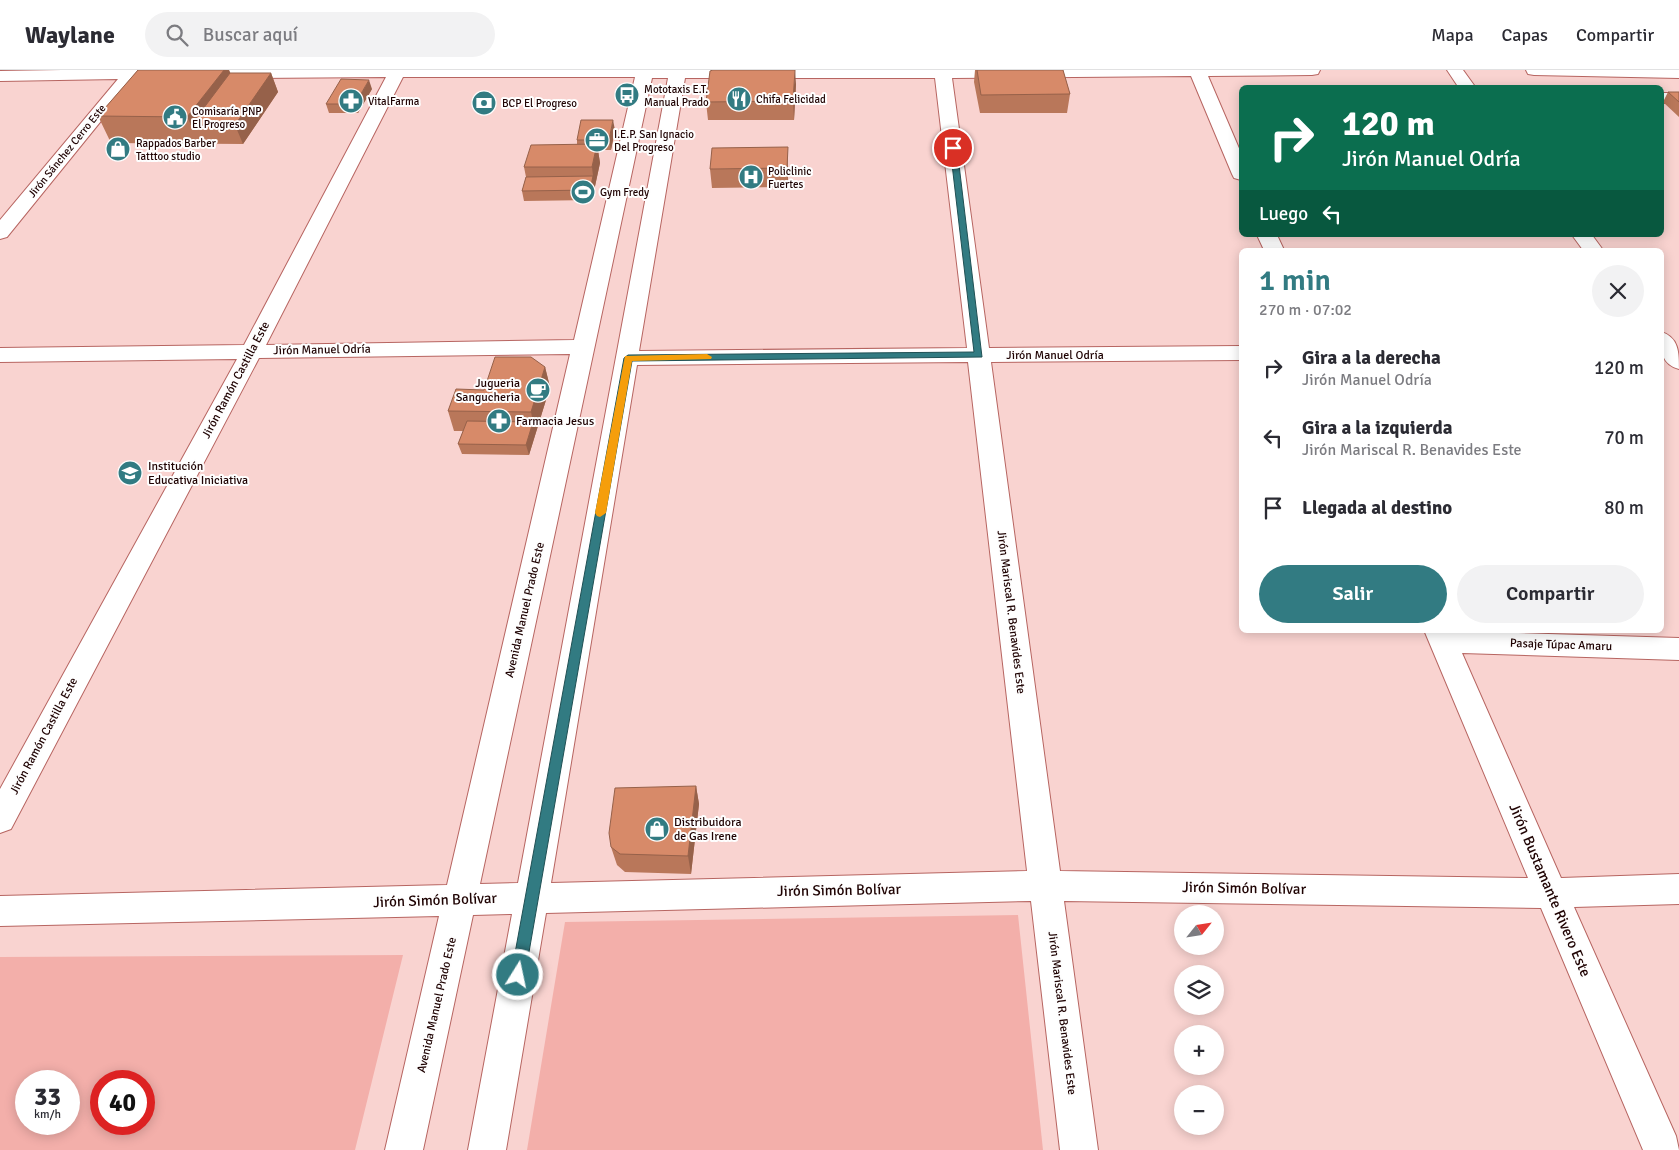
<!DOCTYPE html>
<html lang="es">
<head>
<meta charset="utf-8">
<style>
	body { margin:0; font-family:Signika,sans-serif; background:#f2f2f3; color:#2b2b33; height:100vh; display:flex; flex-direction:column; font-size:19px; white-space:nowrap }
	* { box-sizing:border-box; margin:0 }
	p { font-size:16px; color:#7c7c81 }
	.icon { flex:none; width:28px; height:28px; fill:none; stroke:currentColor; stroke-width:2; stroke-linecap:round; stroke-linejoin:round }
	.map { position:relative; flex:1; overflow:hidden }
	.drawer { position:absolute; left:1239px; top:178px; width:425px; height:385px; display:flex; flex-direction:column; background:#fff; border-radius:8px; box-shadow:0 2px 12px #0003 }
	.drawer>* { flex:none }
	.hud { position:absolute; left:1239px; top:15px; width:425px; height:152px; border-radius:8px; box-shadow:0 2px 12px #0003; background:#0b6e4f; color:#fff; overflow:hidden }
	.needle { width:32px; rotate:60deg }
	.tools { position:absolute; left:1174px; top:835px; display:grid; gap:10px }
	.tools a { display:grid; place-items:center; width:50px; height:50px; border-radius:50%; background:#fff; box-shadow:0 2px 12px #0003; font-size:25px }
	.speed { position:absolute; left:15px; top:1000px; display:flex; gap:10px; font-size:25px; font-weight:700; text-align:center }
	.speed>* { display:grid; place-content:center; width:65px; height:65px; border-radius:50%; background:#fff; box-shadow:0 2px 12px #0003; line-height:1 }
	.speed small { font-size:12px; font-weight:400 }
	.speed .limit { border:8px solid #d22; background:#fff; color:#111 }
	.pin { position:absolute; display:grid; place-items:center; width:42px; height:42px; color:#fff; margin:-21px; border:2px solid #fff; border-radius:50%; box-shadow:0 1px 5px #0007 }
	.me { position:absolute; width:55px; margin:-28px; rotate:10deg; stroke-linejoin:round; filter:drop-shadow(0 0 4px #0008) }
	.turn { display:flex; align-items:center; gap:18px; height:105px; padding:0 20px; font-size:22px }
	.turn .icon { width:65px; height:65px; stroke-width:2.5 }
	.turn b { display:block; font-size:35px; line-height:42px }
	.then { display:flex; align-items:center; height:48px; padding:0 20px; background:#0003; gap:10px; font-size:19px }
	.round { display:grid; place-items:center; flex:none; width:52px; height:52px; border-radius:26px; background:#f2f2f3 }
	.overview { display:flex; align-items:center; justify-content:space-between; height:85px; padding:0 20px }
	h1 { font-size:30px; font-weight:600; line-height:38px; color:#327b82 }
	.action { display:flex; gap:10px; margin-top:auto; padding:10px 20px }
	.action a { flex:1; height:58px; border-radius:30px; background:#327b82; color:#fff; font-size:20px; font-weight:600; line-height:58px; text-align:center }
	.action a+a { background:#f2f2f3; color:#2b2b33 }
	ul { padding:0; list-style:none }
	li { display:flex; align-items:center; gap:15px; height:70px; padding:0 20px }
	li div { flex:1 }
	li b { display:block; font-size:19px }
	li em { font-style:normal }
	header { display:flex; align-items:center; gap:30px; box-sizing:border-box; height:70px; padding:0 25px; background:#fff; border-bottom:1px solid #e1e1e2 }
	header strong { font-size:24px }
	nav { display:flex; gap:28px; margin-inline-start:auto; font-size:18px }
	.search { width:350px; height:45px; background:#f2f2f3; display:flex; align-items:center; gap:12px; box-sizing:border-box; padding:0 18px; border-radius:28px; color:#7c7c81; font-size:19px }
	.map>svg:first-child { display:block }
	.green { fill:#f3afaa; fill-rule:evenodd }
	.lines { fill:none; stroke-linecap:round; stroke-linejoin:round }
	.minor-casing { stroke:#b76561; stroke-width:2 }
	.minor { fill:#fff; fill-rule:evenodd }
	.wall { fill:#b9775a }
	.shaded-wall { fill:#96614a }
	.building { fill:#d78a69; stroke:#96614a }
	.route { fill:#327b82; stroke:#205054 }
	.slow { fill:#f59e0b }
	.labels { text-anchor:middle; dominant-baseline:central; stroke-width:4; stroke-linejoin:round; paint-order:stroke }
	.far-poi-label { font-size:11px; fill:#1f0303; stroke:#fefefe; text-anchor:start }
	.far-street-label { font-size:11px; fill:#1f0303; stroke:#fefefe }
	.street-label { font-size:12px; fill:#1f0303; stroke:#fefefe }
	.poi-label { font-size:12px; fill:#1f0303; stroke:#fefefe; text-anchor:start }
	.near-street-label { font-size:15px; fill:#1f0303; stroke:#fefefe }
</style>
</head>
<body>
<header>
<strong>Waylane</strong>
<div class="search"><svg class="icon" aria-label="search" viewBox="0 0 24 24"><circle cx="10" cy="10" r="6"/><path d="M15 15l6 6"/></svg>Buscar aquí</div>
<nav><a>Mapa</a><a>Capas</a><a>Compartir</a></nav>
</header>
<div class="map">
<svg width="1679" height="1080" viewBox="0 0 1679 1080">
	<rect width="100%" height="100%" fill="#f9d3d0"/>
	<!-- green -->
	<path class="green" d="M 1018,845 L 1043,1080 L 527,1080 L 565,852 Z
		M 403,885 L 355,1080 L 0,1080 L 0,887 ZM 26,1011 L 69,1011 L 69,1054 L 26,1054 ZM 101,1011 L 144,1011 L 144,1054 L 101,1054 Z"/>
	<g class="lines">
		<defs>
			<path id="minor" d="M 62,0 L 1320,0 L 1318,4 L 1312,5 L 1208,6 L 1241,83 L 1241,110 L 1234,108 L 1232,104 L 1191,6 L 952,8 L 989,278 L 1241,276 L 1241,290 L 991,292 L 1060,801 L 1528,808 L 1424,560 L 1679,568 L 1679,590 L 1462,583 L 1561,808 L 1679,804 L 1679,834 L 1574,837 L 1676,1066 L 1679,1080 L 1643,1080 L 1541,838 L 1064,831 L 1098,1080 L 1060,1080 L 1031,831 L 546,843 L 506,1080 L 468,1080 L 512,844 L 473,845 L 423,1080 L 385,1080 L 439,846 L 0,856 L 0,826 L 447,815 L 570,284 L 259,288 L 11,759 L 0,763 L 0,719 L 237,289 L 0,292 L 0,278 L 244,275 L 386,7 L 135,9 L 7,167 L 0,169 L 0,150 L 118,9 L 0,11 L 0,1 ZM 403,7 L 635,7 L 574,270 L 266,275 ZM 652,8 L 668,8 L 518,813 L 480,814 ZM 685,8 L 935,8 L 967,278 L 639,281 ZM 968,292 L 1027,801 L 551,813 L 637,295 Z
				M 1447,0 L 1463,0 L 1476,18 L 1459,18 Z
				M 1526,0 L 1679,0 L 1679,8 L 1534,5 L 1528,4 Z
				M 1661,23 L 1679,23 L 1679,33 L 1661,33 Z
				M 1257,165 L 1277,165 L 1284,180 L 1264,180 Z
				M 1572,165 L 1592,165 L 1603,180 L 1583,180 Z
				M 1661,262 C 1679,267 1679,283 1679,299 C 1660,294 1661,279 1661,262 Z"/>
		</defs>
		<!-- minor casing -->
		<use href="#minor" class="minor-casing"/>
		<!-- minor -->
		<use href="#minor" class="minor"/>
	</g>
	<!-- wall -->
	<path class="wall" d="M 138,0 L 229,0 L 230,3 L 271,3 L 278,22 L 243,74 L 111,73 L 98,46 Z
		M 975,0 L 1063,0 L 1070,24 L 1067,43 L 980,43 L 974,12 Z
		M 796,14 L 794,50 L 708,50 L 706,32 Z
		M 372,19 L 358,43 L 329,43 L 326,34 Z
		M 1668,22 L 1679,22 L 1679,47 L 1663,32 Z
		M 615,60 L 611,80 L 598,80 L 600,93 L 592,130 L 524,131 L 522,121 L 526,107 L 524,97 L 577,74 L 577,70 Z
		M 788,96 L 788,117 L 712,118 L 710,99 Z
		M 545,297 L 550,317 L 529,385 L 462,384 L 458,374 L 463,361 L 454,361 L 448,341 L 484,320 Z
		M 696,716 L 699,734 L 691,804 L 625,802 L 617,795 L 611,777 Z"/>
	<!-- shaded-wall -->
	<path class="shaded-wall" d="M 224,0 L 229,0 L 238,21 L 191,55 L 187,47 Z
		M 795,0 L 796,14 L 794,50 L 793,31 Z
		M 271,3 L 278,22 L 243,74 L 235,55 Z
		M 369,10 L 372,19 L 358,43 L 355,34 Z
		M 613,50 L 615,60 L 611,80 L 609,70 Z
		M 597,74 L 600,93 L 592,130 L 590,120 L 593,106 L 592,97 Z
		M 788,77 L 788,117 L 787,98 Z
		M 545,297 L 550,317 L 529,385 L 526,375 L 533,352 L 531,342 Z
		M 696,716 L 699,734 L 691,804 L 688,786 Z"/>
	<!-- building -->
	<path class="building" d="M 138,0 L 224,0 L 187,47 L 98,46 Z
		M 713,0 L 795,0 L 793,31 L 706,32 L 710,1 Z
		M 977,0 L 1063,0 L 1070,24 L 981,25 Z
		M 230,3 L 271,3 L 235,55 L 191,55 Z
		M 341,9 L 369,10 L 355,34 L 326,34 Z
		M 1668,22 L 1679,22 L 1679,32 Z
		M 581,50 L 613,50 L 609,70 L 577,70 Z
		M 597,74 L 592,97 L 524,97 L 531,75 Z
		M 788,77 L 787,98 L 710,99 L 712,78 Z
		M 593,106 L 590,120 L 522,121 L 526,107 Z
		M 495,287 L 531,287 L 545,297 L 531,342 L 448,341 L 456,319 L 484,320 Z
		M 467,351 L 533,352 L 526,375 L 458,374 Z
		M 696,716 L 688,786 L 620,784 L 611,777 L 609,763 L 615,718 Z"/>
	<!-- route -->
	<path class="route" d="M 950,77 L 957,78 L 982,287 L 632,291 L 525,905 L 523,910 L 518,912 L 513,910 L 511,905 L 624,288 L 628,285 L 974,282 Z"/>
	<!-- slow -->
	<path class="slow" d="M 707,284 L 712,287 L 711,289 L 632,291 L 606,443 L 600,447 L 597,446 L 595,443 L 625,286 Z"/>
	<!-- icons -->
	<defs>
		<symbol id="bus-disc" viewBox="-11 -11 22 22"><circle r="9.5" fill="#327b82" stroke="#fefefe"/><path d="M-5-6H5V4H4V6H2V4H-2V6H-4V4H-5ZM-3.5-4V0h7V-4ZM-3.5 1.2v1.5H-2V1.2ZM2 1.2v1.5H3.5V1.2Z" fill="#fff"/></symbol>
		<symbol id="restaurant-disc" viewBox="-11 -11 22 22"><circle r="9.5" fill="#327b82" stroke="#fefefe"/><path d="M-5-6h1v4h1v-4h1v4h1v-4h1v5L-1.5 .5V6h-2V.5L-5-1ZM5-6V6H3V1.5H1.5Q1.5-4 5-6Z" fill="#fff"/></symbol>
		<symbol id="pharmacy-disc" viewBox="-11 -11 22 22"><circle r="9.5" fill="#327b82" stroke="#fefefe"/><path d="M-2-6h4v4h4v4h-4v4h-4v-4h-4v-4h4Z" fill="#fff"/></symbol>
		<symbol id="bank-disc" viewBox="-11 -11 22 22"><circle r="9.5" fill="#327b82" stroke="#fefefe"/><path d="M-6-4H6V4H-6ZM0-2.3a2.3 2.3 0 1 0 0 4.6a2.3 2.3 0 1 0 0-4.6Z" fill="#fff"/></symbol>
		<symbol id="civic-disc" viewBox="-11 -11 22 22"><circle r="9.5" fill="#327b82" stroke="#fefefe"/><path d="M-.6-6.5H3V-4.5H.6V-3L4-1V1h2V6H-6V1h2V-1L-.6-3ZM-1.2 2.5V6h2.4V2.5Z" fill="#fff"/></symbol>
		<symbol id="office-disc" viewBox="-11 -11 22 22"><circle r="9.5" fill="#327b82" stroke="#fefefe"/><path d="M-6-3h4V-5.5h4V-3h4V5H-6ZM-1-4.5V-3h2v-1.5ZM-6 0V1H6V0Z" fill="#fff"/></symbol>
		<symbol id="shop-disc" viewBox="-11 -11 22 22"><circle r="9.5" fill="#327b82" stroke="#fefefe"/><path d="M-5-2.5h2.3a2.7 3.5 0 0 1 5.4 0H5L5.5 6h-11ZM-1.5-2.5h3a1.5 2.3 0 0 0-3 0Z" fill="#fff"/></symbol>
		<symbol id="hospital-disc" viewBox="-11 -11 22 22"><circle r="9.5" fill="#327b82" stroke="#fefefe"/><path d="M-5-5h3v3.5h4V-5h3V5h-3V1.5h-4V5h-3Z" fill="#fff"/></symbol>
		<symbol id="stadium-disc" viewBox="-11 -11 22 22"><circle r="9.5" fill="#327b82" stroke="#fefefe"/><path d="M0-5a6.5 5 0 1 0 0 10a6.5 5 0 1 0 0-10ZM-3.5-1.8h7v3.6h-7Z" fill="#fff"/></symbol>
		<symbol id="cafe-disc" viewBox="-11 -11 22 22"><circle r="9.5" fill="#327b82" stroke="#fefefe"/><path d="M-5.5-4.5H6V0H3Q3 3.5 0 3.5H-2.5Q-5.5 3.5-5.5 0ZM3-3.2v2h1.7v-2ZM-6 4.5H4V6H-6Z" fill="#fff"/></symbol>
		<symbol id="school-disc" viewBox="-11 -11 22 22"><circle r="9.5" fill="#327b82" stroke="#fefefe"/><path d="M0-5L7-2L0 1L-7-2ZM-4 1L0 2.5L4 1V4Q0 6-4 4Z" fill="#fff"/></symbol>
	</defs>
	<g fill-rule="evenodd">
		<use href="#bus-disc" x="613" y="11" width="28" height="28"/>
		<use href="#restaurant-disc" x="725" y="15" width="28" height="28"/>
		<use href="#pharmacy-disc" x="337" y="17" width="28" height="28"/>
		<use href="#bank-disc" x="470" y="19" width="28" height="28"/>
		<use href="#civic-disc" x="161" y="33" width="28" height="28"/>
		<use href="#office-disc" x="583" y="56" width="28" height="28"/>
		<use href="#shop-disc" x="104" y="65" width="28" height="28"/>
		<use href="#hospital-disc" x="737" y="93" width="28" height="28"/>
		<use href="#stadium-disc" x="569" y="108" width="28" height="28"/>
		<use href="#cafe-disc" x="524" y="306" width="28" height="28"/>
		<use href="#pharmacy-disc" x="485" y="337" width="28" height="28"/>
		<use href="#school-disc" x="116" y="389" width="28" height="28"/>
		<use href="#shop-disc" x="643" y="745" width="28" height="28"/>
	</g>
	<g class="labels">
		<!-- far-poi labels -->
		<g class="far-poi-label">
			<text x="644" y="19">Mototaxis E.T.<tspan x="644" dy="13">Manual Prado</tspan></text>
			<text x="756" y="29">Chifa Felicidad</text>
			<text x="368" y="31">VitalFarma</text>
			<text x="502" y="33">BCP El Progreso</text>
			<text x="192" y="41">Comisaría PNP<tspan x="192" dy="13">El Progreso</tspan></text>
			<text x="614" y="64">I.E.P. San Ignacio<tspan x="614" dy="13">Del Progreso</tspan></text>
			<text x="136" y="73">Rappados Barber<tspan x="136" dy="13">Tatttoo studio</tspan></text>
			<text x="768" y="101">Policlinic<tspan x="768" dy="13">Fuertes</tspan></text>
			<text x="600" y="122">Gym Fredy</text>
		</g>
		<!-- far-street labels -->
		<g class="far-street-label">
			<text transform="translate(67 81) rotate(-51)">Jirón Sánchez Cerro Este</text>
		</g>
		<!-- street labels -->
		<g class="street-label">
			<text transform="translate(322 280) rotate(-1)">Jirón Manuel Odría</text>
			<text x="1055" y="285">Jirón Manuel Odría</text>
			<text transform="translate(236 310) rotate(-62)">Jirón Ramón Castilla Este</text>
			<text transform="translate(525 540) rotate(-77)">Avenida Manuel Prado Este</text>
			<text transform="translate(1011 542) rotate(83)">Jirón Mariscal R. Benavides Este</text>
			<text transform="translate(1561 575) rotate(2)">Pasaje Túpac Amaru</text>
			<text transform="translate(44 666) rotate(-62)">Jirón Ramón Castilla Este</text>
			<text transform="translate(437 935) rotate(-77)">Avenida Manuel Prado Este</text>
			<text transform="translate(1062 943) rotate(83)">Jirón Mariscal R. Benavides Este</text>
		</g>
		<!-- poi labels -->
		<g class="poi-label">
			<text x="520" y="313" text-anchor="end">Jugueria<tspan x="520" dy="14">Sangucheria</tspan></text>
			<text x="516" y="351">Farmacia Jesus</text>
			<text x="148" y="396">Institución<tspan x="148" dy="14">Educativa Iniciativa</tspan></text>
			<text x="674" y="752">Distribuidora<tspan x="674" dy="14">de Gas Irene</tspan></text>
		</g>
		<!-- near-street labels -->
		<g class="near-street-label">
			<text transform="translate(1244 818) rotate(1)">Jirón Simón Bolívar</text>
			<text transform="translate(839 820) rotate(-1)">Jirón Simón Bolívar</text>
			<text transform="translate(1550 820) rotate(67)">Jirón Bustamante Rivero Este</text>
			<text transform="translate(435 830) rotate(-2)">Jirón Simón Bolívar</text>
		</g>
	</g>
</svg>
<div class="tools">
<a><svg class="needle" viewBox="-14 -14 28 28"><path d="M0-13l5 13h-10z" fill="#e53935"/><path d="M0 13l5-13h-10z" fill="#7c7c81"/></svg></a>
<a><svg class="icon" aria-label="layers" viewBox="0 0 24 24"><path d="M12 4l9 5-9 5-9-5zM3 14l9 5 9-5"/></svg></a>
<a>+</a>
<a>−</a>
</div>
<div class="speed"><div>33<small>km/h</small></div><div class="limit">40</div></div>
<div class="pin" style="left:953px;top:78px;background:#d93025"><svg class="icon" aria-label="arrive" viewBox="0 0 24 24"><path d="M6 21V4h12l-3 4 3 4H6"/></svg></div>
<svg class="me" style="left:518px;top:905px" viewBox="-20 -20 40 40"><circle r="17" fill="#327b82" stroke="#fff" stroke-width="3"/><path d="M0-11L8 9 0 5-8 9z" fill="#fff"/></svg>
<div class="hud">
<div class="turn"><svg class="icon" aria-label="right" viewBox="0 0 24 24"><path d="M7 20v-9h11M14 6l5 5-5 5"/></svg><div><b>120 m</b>Jirón Manuel Odría</div></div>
<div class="then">Luego<svg class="icon" aria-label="left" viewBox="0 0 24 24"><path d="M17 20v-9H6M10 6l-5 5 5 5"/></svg></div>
</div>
<section class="drawer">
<div class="overview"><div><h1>1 min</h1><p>270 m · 07:02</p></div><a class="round"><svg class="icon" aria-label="close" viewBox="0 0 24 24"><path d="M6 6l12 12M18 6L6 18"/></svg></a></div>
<ul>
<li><svg class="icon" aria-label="right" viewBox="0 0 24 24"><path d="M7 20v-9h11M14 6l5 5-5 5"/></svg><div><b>Gira a la derecha</b><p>Jirón Manuel Odría</p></div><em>120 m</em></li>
<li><svg class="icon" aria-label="left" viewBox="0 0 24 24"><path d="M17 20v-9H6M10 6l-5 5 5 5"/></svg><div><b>Gira a la izquierda</b><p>Jirón Mariscal R. Benavides Este</p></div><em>70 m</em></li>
<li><svg class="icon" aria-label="arrive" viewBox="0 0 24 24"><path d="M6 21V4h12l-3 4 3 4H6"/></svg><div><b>Llegada al destino</b></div><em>80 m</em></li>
</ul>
<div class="action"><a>Salir</a><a>Compartir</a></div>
</section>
</div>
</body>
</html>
